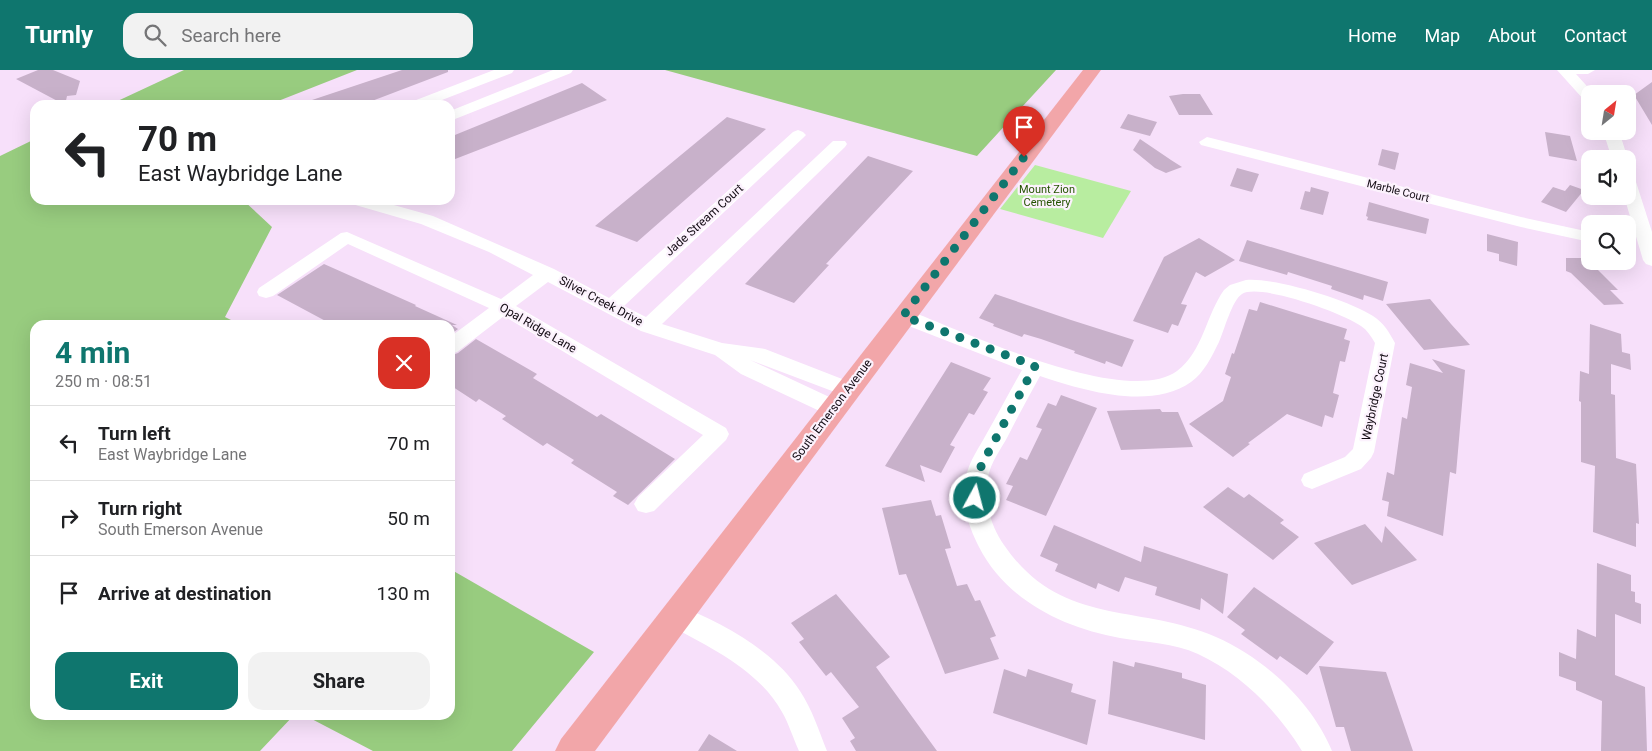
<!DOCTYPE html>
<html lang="en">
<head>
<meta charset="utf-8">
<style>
	body { margin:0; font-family:Roboto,sans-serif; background:#f2f2f2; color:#202124; height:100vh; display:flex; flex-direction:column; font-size:19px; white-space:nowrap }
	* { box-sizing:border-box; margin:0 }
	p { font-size:16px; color:#757577 }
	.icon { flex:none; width:28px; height:28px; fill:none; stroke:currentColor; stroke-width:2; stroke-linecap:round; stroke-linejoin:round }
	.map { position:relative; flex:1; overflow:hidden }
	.panel { position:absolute; left:30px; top:250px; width:425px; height:400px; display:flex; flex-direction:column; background:#fff; border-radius:15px; box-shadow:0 5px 20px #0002 }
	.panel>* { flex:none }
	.top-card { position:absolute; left:30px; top:30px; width:425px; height:105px; border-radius:15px; box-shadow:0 5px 20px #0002; background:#fff; color:#202124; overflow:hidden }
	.needle { width:32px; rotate:30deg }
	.fabs { position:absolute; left:1581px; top:15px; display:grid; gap:10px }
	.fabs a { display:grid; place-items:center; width:55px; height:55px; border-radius:10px; background:#fff; box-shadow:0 5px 20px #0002; font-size:25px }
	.pin { position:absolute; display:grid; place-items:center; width:42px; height:42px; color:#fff; margin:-51px -21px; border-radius:50% 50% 50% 0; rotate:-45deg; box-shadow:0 0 5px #0007 }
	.pin .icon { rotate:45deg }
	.me { position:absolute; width:55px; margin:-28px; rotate:7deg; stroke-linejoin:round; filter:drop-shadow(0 0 4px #0008) }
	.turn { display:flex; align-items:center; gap:18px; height:105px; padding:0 25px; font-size:22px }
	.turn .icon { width:65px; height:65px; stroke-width:2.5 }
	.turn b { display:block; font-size:35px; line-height:42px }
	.round { display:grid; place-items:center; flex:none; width:52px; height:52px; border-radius:15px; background:#f2f2f2 }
	.headline { display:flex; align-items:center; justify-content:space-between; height:85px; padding:0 25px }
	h1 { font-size:30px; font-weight:700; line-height:38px; color:#0f766e }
	.button { display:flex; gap:10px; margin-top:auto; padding:10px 25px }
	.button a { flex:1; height:58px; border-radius:15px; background:#0f766e; color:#fff; font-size:20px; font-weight:700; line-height:58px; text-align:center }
	.button a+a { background:#f2f2f2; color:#202124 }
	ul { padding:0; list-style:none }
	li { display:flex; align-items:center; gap:15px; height:75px; padding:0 25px; border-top:1px solid #e0e0e0 }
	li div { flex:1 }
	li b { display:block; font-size:19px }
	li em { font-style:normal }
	header { display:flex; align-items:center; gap:30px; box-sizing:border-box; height:70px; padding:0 25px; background:#0f766e; color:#fff }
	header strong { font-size:24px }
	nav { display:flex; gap:28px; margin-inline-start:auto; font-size:18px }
	.search { width:350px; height:45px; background:#f2f2f2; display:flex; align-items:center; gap:12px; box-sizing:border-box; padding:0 18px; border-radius:15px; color:#757577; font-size:19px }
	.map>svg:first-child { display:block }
	.green { fill:#b8eda0 }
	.forest { fill:#98cc7f }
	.building { fill:#c8b1ca }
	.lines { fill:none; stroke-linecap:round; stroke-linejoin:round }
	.minor { fill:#fff; fill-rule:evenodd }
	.major { fill:#f2a6a9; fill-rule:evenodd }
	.route { stroke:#0f766e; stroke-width:9; stroke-dasharray:0 16.2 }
	.labels { text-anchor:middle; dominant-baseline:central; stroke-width:4.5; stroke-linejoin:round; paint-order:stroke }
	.far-park-label { font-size:11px; fill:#245300; stroke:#fcf2fd }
	.far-street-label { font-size:11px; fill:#110a12; stroke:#fcf2fd }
	.street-label { font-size:12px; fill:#110a12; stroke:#fcf2fd }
</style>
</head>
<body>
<header>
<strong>Turnly</strong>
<div class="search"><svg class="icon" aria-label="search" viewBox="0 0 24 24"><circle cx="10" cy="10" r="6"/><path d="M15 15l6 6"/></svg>Search here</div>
<nav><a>Home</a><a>Map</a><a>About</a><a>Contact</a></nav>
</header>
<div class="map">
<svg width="1652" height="681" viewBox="0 0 1652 681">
	<rect width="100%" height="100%" fill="#f7e0fa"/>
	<!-- green -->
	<path class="green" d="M 1035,95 L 1131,121 L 1103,168 L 1000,139 Z"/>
	<!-- forest -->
	<path class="forest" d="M 184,0 L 357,0 L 268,35 L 109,35 Z
		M 665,0 L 1056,0 L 977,86 Z
		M 35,69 L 35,130 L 243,130 L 272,157 L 225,247 L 241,255 L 35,255 L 35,645 L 294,645 L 260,681 L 0,681 L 0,86 Z
		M 450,499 L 594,582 L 512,681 L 373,681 L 304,645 L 450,645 Z"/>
	<!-- building -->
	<path class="building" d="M 38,0 L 53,0 L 80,11 L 76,25 L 67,26 L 65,35 L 16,9 Z
		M 402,0 L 448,0 L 448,2 L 364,34 L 304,35 L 303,33 Z
		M 1652,12 L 1652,55 L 1634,25 Z
		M 582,13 L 607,30 L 450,91 L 450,67 Z
		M 1183,24 L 1200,24 L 1213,45 L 1179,45 L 1169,26 Z
		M 1128,44 L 1157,52 L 1150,66 L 1120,58 Z
		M 727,47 L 766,59 L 637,172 L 595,156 Z
		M 1545,62 L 1570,66 L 1577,91 L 1549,86 Z
		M 1140,69 L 1171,90 L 1182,97 L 1166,103 L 1155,98 L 1133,80 Z
		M 1382,79 L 1399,83 L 1395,100 L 1378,95 Z
		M 868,86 L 913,101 L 826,194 L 829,195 L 794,233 L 745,214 Z
		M 1237,98 L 1259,104 L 1252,122 L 1230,116 Z
		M 1570,115 L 1584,120 L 1566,142 L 1541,132 L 1553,117 L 1565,121 Z
		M 1311,117 L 1329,122 L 1323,145 L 1300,139 L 1305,121 L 1310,122 Z
		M 1369,132 L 1429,149 L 1426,164 L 1367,150 L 1368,147 L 1366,146 Z
		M 1487,164 L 1518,172 L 1517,196 L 1499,191 L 1499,184 L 1487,181 Z
		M 1199,168 L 1235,190 L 1205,207 L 1196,202 L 1181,234 L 1187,235 L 1178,256 L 1172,254 L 1168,263 L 1133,251 L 1164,187 Z
		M 1247,170 L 1388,212 L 1383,231 L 1364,225 L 1363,230 L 1331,219 L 1332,216 L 1288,202 L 1287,205 L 1239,191 Z
		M 1566,188 L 1586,188 L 1618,220 L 1610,220 L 1624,234 L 1604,235 L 1571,203 L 1566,201 Z
		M 324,194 L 416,235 L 415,236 L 457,255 L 452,255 L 458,259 L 450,265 L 450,255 L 333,255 L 277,225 Z
		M 995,224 L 1071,250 L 1134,270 L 1122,297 L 1106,291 L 1105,294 L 1074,283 L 1075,281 L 1041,269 L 1024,264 L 1022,267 L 993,256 L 994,254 L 979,248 Z
		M 1430,229 L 1451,254 L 1470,275 L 1424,280 L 1386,234 Z
		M 1260,232 L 1347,259 L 1344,269 L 1350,271 L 1345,292 L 1340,291 L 1333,323 L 1339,325 L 1333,348 L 1325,345 L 1322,357 L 1287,344 L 1248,373 L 1250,374 L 1233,387 L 1189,354 L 1223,331 L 1231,307 L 1225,304 L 1232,283 L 1234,284 L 1249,239 L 1257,241 Z
		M 1590,254 L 1621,264 L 1622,282 L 1630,284 L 1631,300 L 1611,294 L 1611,324 L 1615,325 L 1616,388 L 1636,394 L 1639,454 L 1636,453 L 1636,477 L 1593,462 L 1595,396 L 1581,392 L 1581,332 L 1579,331 L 1580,301 L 1589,304 Z
		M 476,269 L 537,304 L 533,308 L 571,331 L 597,347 L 601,344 L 675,389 L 628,435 L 613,426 L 617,422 L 571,393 L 574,390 L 547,373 L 543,376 L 502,349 L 506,346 L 479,329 L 476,332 L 450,315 L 450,286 L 458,283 Z
		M 1432,289 L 1465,300 L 1456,404 L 1450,402 L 1443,466 L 1387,446 L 1389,432 L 1382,430 L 1387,402 L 1394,405 L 1402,347 L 1407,349 L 1412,317 L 1406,315 L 1410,293 L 1443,303 Z
		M 951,292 L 991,308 L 983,320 L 988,322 L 974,345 L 969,343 L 950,375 L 955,377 L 941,403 L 920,395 L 925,412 L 885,396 Z
		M 1061,325 L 1097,338 L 1046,446 L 1006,430 L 1013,416 L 1006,414 L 1020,387 L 1027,390 L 1042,359 L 1036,357 L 1048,333 L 1056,336 Z
		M 1160,339 L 1162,342 L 1178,342 L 1193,377 L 1121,380 L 1107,341 Z
		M 1228,417 L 1244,428 L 1249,424 L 1284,450 L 1280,453 L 1299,467 L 1273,490 L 1203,437 Z
		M 931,430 L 936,446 L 941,445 L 951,478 L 945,479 L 957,516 L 967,514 L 975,531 L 980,530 L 996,566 L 990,568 L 999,589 L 945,604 L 906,504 L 899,505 L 882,438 Z
		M 1365,454 L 1382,473 L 1385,456 L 1417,490 L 1352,515 L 1314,473 Z
		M 1054,455 L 1141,492 L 1144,476 L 1228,504 L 1223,544 L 1201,528 L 1200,540 L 1155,525 L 1157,517 L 1125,507 L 1119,522 L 1098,513 L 1096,519 L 1055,501 L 1058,494 L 1040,486 Z
		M 1597,493 L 1631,505 L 1631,521 L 1635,522 L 1635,532 L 1641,534 L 1641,554 L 1615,544 L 1615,605 L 1645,617 L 1647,681 L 1601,681 L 1602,631 L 1576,620 L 1576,612 L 1559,606 L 1559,582 L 1576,589 L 1577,559 L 1596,567 Z
		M 1254,517 L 1334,572 L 1307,605 L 1280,586 L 1277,590 L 1241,564 L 1245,560 L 1227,547 Z
		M 836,524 L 890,587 L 876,597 L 937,681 L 856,681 L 850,671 L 855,668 L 842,648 L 859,637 L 831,602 L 826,606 L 799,572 L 804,569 L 791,553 Z
		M 1113,591 L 1134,597 L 1135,592 L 1153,596 L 1182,603 L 1182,608 L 1206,615 L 1205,670 L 1108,644 Z
		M 1319,596 L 1386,602 L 1413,681 L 1351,681 L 1344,657 L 1336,657 Z
		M 1004,599 L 1026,607 L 1028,599 L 1073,614 L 1071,622 L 1096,630 L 1087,675 L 993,643 Z
		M 709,664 L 737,681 L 698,681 Z"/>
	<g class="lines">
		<!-- minor -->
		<path class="minor" d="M 494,0 L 514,0 L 512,3 L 429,35 L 409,35 L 411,32 Z
			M 553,0 L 573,0 L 571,3 L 450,51 L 450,41 Z
			M 1557,0 L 1595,0 L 1588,4 L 1576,4 L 1594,24 L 1590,24 L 1590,32 L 1585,31 Z
			M 798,60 L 803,62 L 806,65 L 803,68 L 624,236 L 646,247 L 833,71 L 845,71 L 847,74 L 845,77 L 662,254 L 722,273 L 765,279 L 855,314 L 858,319 L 855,324 L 848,327 L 750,290 L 840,332 L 844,338 L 840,344 L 833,346 L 826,344 L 741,304 L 715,285 L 641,261 L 548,212 L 516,236 L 726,358 L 729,364 L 726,370 L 654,441 L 646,443 L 638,441 L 634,434 L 638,427 L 703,365 L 504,246 L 457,282 L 450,284 L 450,267 L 489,238 L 348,174 L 273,226 L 266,228 L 259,226 L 257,222 L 259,218 L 341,163 L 347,162 L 501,229 L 533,205 L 489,182 L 421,154 L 352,134 L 350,130 L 376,130 L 433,146 L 554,199 L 609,228 L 793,62 Z
			M 1603,61 L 1619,61 L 1628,89 L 1628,90 L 1612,89 Z
			M 1207,67 L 1521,147 L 1590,162 L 1590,172 L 1521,157 L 1201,75 L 1199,72 Z
			M 1628,107 L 1634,109 L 1636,112 L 1652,162 L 1652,196 L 1646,194 L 1643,190 L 1624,126 L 1628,126 Z
			M 1246,210 C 1274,207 1349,230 1373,246 C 1384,253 1389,262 1395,273 L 1374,382 L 1371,388 L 1361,399 L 1312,419 L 1304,416 L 1301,410 L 1304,404 L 1345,387 L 1353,379 L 1375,273 C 1371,266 1367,260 1361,256 C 1343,243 1260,213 1242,224 C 1232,230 1224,261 1219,272 C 1212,286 1204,303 1191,312 C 1150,341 1082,320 1040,306 C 1029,326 1018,346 1008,366 C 1001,379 991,392 988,407 C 984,431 990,455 1004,475 C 1061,558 1137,533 1216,567 C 1264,588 1312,632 1332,681 L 1302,681 C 1277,640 1241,604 1198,584 C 1174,573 1146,572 1120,568 C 1063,558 1006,530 979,477 C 968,455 960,432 966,407 C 969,391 979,378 987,363 C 999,342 1010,321 1022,300 L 896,251 L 893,246 L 896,241 L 903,240 L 910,241 C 965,262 1126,338 1177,301 C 1203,282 1206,245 1224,220 L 1230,215 Z
			M 676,535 C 719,550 776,582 800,621 C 812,639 819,661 827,681 L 799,681 C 793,668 789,654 782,642 C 758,599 709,577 667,554 L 663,546 L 667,538 Z"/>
		<!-- major -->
		<path class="major" d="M 1083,0 L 1101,0 L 595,681 L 555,681 L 561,669 Z"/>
	</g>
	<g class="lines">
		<!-- route -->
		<path class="route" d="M 975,428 L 977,407 L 982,394 L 1035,296 L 903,246 L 1024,87"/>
	</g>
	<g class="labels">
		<!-- far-park labels -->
		<g class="far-park-label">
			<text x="1047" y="119">Mount Zion<tspan x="1047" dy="13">Cemetery</tspan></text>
		</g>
		<!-- far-street labels -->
		<g class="far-street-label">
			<text transform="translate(1398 121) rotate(14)">Marble Court</text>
		</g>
		<!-- street labels -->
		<g class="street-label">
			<text transform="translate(704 150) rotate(-42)">Jade Stream Court</text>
			<text transform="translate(601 231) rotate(28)">Silver Creek Drive</text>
			<text transform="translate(538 258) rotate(30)">Opal Ridge Lane</text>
			<text transform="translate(1375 327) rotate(-78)">Waybridge Court</text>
			<text transform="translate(832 340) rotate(-53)">South Emerson Avenue</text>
		</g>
	</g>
</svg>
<div class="fabs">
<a><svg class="needle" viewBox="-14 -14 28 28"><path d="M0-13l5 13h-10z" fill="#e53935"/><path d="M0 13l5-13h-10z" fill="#757577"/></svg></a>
<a><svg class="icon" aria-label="sound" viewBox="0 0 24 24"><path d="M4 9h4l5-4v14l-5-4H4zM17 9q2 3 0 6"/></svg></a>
<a><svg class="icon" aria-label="search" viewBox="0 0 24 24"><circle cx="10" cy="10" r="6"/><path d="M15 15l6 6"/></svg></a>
</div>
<div class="pin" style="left:1024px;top:87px;background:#d93025"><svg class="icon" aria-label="arrive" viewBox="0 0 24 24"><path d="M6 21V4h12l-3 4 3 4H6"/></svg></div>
<svg class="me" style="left:975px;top:428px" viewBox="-20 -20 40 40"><circle r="17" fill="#0f766e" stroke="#fff" stroke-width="3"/><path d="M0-11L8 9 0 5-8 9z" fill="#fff"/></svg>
<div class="top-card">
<div class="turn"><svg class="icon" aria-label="left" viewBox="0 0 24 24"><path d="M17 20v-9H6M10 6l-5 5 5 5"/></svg><div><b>70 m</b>East Waybridge Lane</div></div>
</div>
<section class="panel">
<div class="headline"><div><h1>4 min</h1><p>250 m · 08:51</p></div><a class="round" style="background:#d93025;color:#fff"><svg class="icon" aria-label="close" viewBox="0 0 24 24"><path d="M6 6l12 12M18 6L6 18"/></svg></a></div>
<ul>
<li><svg class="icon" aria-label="left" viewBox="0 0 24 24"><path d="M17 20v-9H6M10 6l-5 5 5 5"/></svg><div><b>Turn left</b><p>East Waybridge Lane</p></div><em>70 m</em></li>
<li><svg class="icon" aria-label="right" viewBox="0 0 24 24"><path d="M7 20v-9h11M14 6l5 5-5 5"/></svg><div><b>Turn right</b><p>South Emerson Avenue</p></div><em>50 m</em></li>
<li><svg class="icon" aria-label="arrive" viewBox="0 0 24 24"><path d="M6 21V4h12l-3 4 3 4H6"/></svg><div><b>Arrive at destination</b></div><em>130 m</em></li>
</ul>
<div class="button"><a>Exit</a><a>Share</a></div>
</section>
</div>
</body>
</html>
